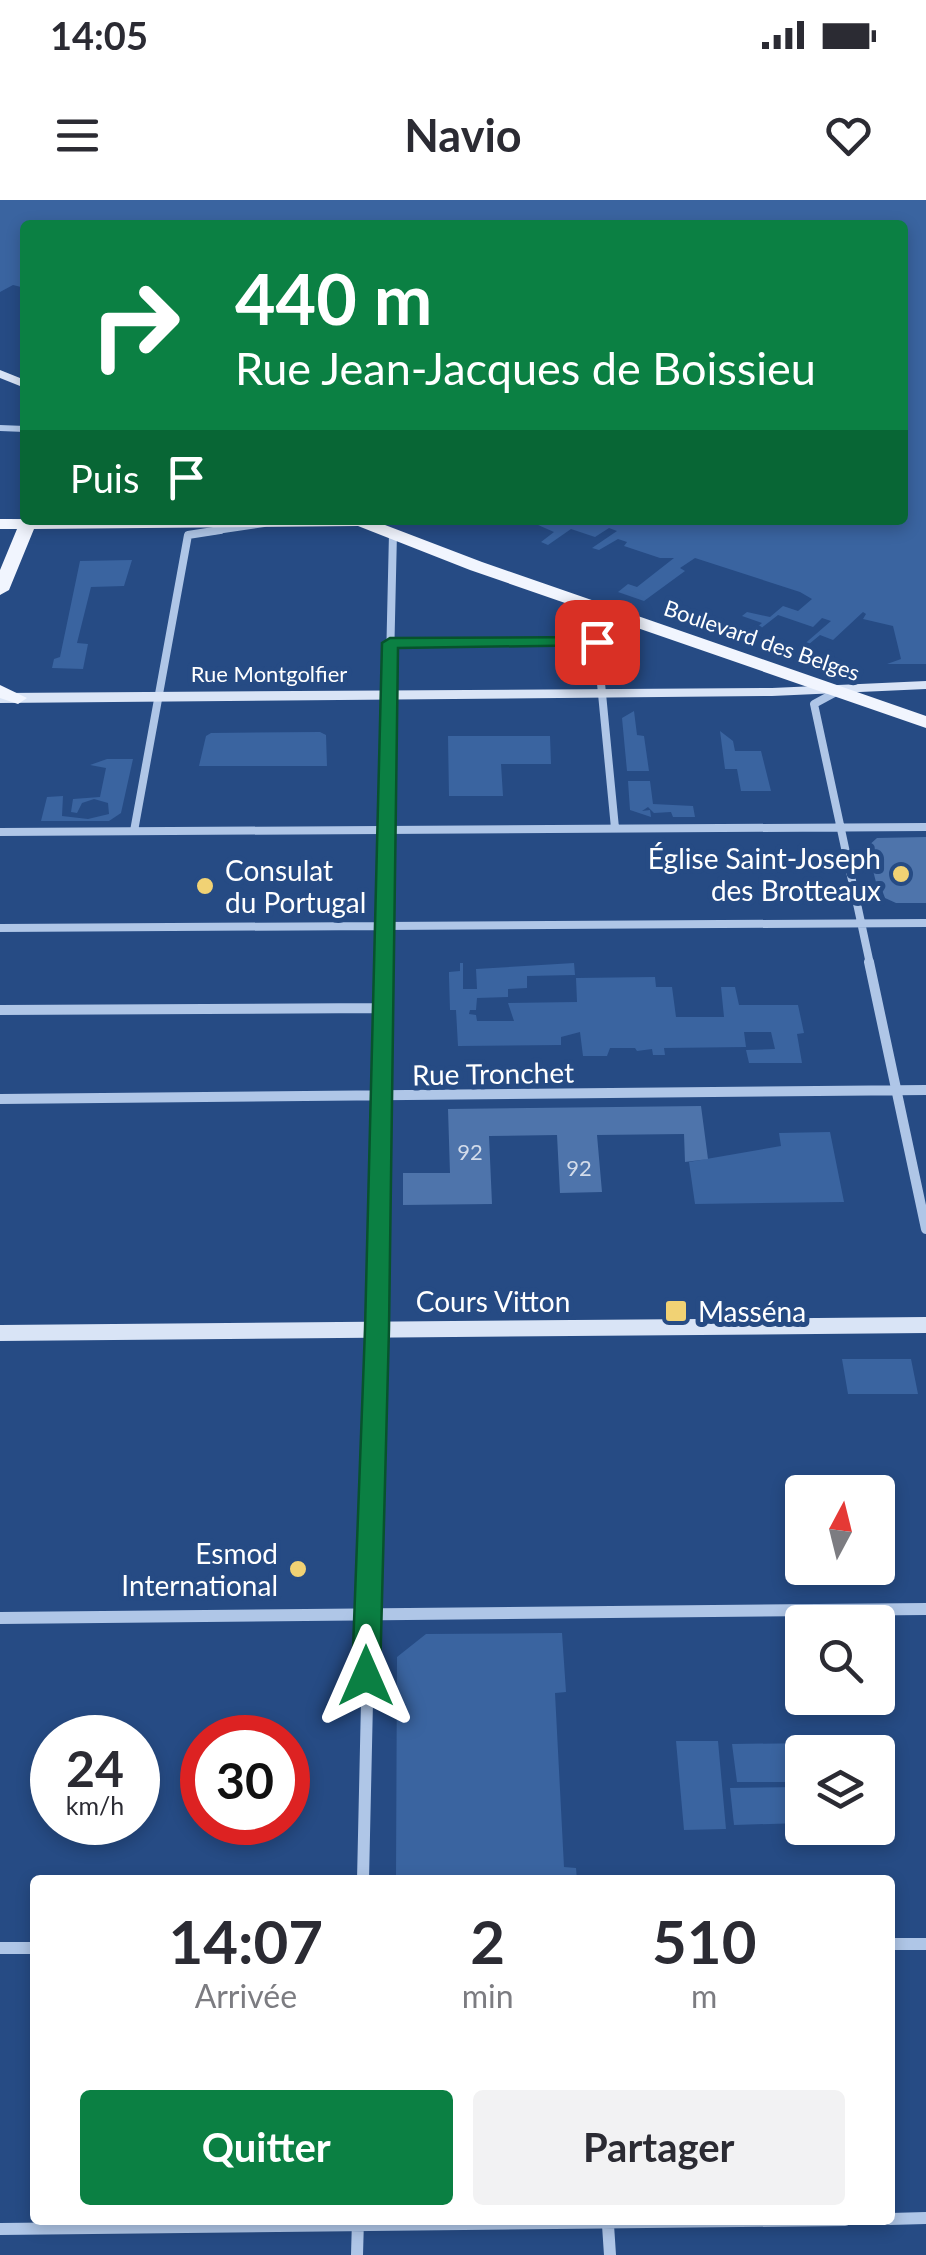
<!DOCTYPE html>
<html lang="fr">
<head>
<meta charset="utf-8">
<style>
	body { margin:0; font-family:Lato,sans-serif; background:#f2f2f3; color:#2b2b33; height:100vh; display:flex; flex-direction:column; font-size:38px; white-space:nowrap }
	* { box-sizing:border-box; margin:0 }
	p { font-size:32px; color:#7c7c81 }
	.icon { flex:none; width:55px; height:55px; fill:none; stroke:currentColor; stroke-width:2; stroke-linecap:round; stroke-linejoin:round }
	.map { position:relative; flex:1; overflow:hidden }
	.panel { position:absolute; left:30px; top:1675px; width:865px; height:350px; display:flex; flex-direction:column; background:#fff; border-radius:10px; box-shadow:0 5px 15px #0003 }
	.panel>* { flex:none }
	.banner { position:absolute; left:20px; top:20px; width:888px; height:305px; border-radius:10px; box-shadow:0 5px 15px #0003; background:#0b8043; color:#fff; overflow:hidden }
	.needle { width:65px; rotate:7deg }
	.tools { position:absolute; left:785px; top:1275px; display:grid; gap:20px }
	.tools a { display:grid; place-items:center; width:110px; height:110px; border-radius:10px; background:#fff; box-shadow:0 5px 15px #0003; font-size:50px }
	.speed { position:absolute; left:30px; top:1515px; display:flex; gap:20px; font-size:50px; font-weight:700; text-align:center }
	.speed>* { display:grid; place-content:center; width:130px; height:130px; border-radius:50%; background:#fff; box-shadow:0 5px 15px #0003; line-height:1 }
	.speed small { font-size:25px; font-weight:400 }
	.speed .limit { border:15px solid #d22; background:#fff; color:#111 }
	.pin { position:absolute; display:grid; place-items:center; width:85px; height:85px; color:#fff; margin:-42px; border-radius:20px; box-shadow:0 5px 15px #0006 }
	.me { position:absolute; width:110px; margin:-55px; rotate:0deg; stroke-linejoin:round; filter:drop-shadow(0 0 8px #0008) }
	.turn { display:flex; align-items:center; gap:35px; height:210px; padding:0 50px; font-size:45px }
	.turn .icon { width:130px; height:130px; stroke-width:2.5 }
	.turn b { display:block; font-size:70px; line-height:85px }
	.then { display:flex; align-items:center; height:95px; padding:0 50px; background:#0003; gap:20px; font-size:38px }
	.eta { display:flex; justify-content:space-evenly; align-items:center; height:170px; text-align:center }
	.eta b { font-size:60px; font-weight:700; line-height:70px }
	.button { display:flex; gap:20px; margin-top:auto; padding:20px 50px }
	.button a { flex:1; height:115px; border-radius:10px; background:#0b8043; color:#fff; font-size:40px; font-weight:700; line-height:115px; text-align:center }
	.button a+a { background:#f2f2f3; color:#2b2b33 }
	.status { display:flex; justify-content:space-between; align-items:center; height:70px; padding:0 50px; background:#fff; direction:ltr }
	.status svg { height:28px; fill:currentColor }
	header { display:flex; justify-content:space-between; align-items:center; height:130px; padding:0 50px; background:#fff; font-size:45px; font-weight:700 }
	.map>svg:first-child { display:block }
	.green { fill:#3a64a0 }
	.building { fill:#4e74ab }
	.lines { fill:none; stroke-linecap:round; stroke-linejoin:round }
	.minor-far3 { stroke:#afc6e7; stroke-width:6 }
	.minor-far2 { stroke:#afc6e7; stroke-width:8 }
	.minor-far1 { stroke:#afc6e7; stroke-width:10 }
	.minor { stroke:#afc6e7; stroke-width:12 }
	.secondary { fill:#d9e4f6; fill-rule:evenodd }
	.primary { fill:#f1f5fe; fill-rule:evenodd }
	.route { fill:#0b8043; stroke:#07532c; stroke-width:2.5 }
	.poi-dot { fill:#f1d274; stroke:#264b84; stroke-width:4 }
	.labels { text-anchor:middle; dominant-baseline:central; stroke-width:10; stroke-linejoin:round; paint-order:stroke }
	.far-street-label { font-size:22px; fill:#fff; stroke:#264b84 }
	.number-label { font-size:22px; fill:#d3dcea }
	.poi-label { font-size:28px; fill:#fff; stroke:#264b84; text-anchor:end }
	.street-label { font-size:28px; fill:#fff; stroke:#264b84 }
</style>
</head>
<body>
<div class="status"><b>14:05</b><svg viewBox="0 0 49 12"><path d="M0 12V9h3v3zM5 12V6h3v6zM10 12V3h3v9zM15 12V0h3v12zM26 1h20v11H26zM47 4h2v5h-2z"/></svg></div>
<header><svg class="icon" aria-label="menu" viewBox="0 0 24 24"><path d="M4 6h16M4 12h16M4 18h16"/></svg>Navio<svg class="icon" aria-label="heart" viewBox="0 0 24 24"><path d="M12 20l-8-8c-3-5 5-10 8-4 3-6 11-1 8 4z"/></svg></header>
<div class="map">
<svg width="926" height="2055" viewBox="0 0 926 2055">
	<rect width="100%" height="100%" fill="#264b84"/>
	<!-- green -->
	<path class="green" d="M 0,0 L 926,0 L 926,464 L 828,464 L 887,464 L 901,459 L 893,426 L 863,419 L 866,414 L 863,412 L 833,440 L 820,435 L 797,454 L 794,453 L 831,421 L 822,418 L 813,427 L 778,415 L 750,437 L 746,436 L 762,423 L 742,416 L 747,412 L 770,417 L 783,406 L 798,411 L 812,399 L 800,392 L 695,358 L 680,368 L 685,371 L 644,401 L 618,392 L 628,384 L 637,387 L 674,358 L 660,358 L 624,346 L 627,342 L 618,339 L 599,350 L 592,348 L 617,331 L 609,328 L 595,337 L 571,329 L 548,345 L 541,342 L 554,332 L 529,321 L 524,325 L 509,320 L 902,320 L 902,25 L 25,25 L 25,88 L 13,85 L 0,92 Z
		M 132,360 L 124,386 L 91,387 L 77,443 L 88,444 L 83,469 L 52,468 L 54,459 L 60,457 L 80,361 Z
		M 634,511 L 637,535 L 644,536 L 649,571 L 627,571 L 622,518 Z
		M 720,531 L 733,541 L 735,551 L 761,551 L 771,591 L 741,591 L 737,569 L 725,569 Z
		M 320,532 L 326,535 L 327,566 L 199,566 L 206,536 L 211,533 Z
		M 448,536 L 550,536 L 551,564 L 501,564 L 503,596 L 449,596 Z
		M 107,559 L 133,559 L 121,613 L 109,621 L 41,621 L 47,597 L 63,596 L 62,616 L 88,619 L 109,614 L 108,603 L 94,599 L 82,603 L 77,613 L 71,612 L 73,599 L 100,597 L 106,568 L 90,565 Z
		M 628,581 L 650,581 L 653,604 L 693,606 L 695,617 L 673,617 L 671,612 L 654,613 L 648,607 L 642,611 L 650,610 L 651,617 L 630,610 Z
		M 460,763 L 463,763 L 463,789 L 477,789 L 476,769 L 574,763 L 575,775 L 527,776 L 527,788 L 508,789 L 508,797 L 477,798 L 476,810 L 470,810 L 469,814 L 476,815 L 477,821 L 514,821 L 508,803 L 577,802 L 576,778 L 655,777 L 656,787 L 672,787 L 676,817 L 724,817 L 721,787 L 735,787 L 739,805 L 798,805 L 804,833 L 797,834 L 802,863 L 749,863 L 746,850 L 775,849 L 771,832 L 744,832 L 746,847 L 664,848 L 665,855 L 653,855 L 652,849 L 637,851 L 635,848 L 610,848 L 607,856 L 583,856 L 580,832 L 561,837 L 561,845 L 458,846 L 456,810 L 450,810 L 449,777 L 449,772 L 460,771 Z
		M 830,932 L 844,1002 L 695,1004 L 689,962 L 781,946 L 779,933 Z
		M 842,1159 L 911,1159 L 918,1194 L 848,1194 Z
		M 562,1433 L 566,1492 L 555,1493 L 564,1667 L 576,1668 L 577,1680 L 396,1680 L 397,1457 L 426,1434 Z
		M 676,1541 L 718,1541 L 726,1629 L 684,1630 Z
		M 817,1543 L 818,1552 L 802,1552 L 802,1582 L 737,1582 L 732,1544 Z
		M 802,1587 L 802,1623 L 734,1625 L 730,1588 Z"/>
	<!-- building -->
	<path class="building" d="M 926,637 L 926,703 L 896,703 L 885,698 L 882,690 L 878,690 L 867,647 L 877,638 Z
		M 701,906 L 708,959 L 685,962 L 684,934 L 597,935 L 602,992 L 560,993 L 557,935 L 489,936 L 492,1004 L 403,1005 L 403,973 L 450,973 L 448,909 Z"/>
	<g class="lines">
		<!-- minor-far3 -->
		<path class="minor-far3" d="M 0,228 L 25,229
			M 203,333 L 264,324"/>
		<!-- minor-far2 -->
		<path class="minor-far2" d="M 601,408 L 597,442 L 615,628
			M 390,443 L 597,442
			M 838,491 L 814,504 L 870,764
			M 134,631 L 188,335 L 220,330
			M 0,632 L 926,627
			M 0,728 L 926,723
			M 383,764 L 393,333"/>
		<!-- minor-far1 -->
		<path class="minor-far1" d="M 869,762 L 926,1029
			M 0,810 L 382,808
			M 0,899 L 926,890
			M 371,1326 L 383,762"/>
		<!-- minor -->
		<path class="minor" d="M 0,1418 L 926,1409
			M 363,1680 L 371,1323
			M 890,1744 L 926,1744
			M 0,1748 L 35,1748
			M 890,2019 L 926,2018
			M 608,2025 L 610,2055
			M 0,2029 L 845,2020
			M 357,2055 L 358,2020"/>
		<!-- secondary -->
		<path class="secondary" d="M 0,170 L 25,180 L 25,188 L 0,178 Z
			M 926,481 L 926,489 L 772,496 L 0,503 L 0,493 L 772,488 Z
			M 926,1117 L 926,1133 L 0,1141 L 0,1125 Z"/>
		<!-- primary -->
		<path class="primary" d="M 0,319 L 372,320 L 482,362 L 926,516 L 926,528 L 470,370 L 358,326 L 34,329 L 9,390 L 0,395 L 0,370 L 17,329 L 0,329 Z
			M 0,485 L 27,498 L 18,504 L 0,498 Z"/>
	</g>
	<!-- route -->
	<path class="route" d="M 597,437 L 603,439 L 603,445 L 398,448 L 389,1129 L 380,1476 L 375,1484 L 366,1487 L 356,1484 L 352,1476 L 365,1129 L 382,443 L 390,438 Z"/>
	<!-- markers -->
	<g class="poi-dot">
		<circle cx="901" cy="674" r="10"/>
		<circle cx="205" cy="686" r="10"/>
		<rect x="664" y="1099" width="24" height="24" rx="5"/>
		<circle cx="298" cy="1369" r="10"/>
	</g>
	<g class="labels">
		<!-- far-street labels -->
		<g class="far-street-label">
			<text transform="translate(762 440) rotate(19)">Boulevard des Belges</text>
			<text x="269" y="473">Rue Montgolfier</text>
		</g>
		<!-- number labels -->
		<g class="number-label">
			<text x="470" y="951">92</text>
			<text x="579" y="967">92</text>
		</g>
		<!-- poi labels -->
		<g class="poi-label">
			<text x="881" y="658">Église Saint-Joseph<tspan x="881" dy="32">des Brotteaux</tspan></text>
			<text x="225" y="670" text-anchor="start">Consulat<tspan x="225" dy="32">du Portugal</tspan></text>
			<text x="698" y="1111" text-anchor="start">Masséna</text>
			<text x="278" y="1353">Esmod<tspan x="278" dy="32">International</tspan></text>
		</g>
		<!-- street labels -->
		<g class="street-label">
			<text transform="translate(493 873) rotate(-1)">Rue Tronchet</text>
			<text x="493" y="1101">Cours Vitton</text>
		</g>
	</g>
</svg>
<div class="tools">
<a><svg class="needle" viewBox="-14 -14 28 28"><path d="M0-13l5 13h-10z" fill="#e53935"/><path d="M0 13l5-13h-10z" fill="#7c7c81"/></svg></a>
<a><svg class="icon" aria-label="search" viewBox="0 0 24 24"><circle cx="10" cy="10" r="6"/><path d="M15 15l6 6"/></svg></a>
<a><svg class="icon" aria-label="layers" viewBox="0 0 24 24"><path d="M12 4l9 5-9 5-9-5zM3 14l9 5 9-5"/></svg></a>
</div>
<div class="speed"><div>24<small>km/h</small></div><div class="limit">30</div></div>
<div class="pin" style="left:597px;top:442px;background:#d93025"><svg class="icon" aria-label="arrive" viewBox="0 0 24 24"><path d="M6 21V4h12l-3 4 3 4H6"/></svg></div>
<svg class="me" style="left:366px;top:1476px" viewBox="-20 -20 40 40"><path d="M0-17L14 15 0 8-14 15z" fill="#0b8043" stroke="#fff" stroke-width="4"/></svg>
<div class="banner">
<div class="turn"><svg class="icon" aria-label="right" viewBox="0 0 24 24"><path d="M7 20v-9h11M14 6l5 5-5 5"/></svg><div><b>440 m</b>Rue Jean-Jacques de Boissieu</div></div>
<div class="then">Puis<svg class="icon" aria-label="arrive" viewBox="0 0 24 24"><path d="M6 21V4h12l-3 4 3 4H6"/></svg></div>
</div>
<section class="panel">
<div class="eta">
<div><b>14:07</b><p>Arrivée</p></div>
<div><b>2</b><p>min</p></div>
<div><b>510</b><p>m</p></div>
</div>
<div class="button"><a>Quitter</a><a>Partager</a></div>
</section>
</div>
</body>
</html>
